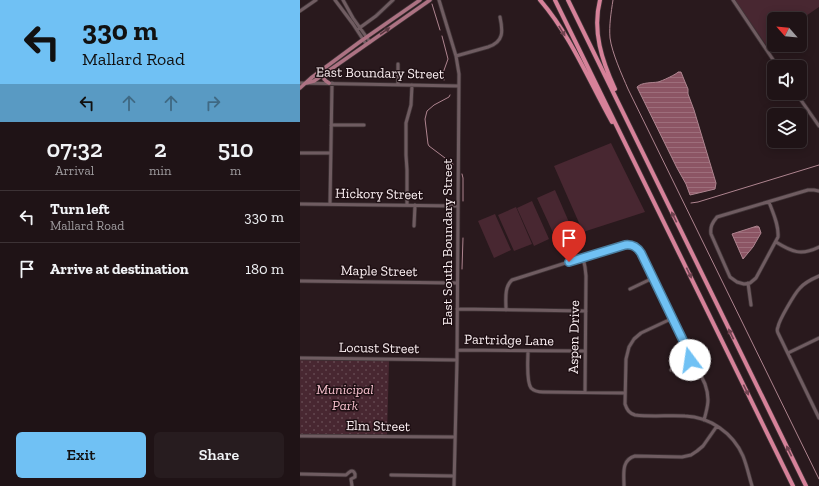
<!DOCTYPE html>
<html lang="en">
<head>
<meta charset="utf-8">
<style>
	body { margin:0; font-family:"Zilla Slab",serif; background:#271c1f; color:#f1f3f6; height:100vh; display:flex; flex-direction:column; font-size:15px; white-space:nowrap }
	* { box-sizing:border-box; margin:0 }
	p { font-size:13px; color:#a19ea1 }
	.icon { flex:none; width:22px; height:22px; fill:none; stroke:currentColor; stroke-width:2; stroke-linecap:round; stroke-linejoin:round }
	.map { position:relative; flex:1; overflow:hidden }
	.side { display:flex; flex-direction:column; background:#1f1316; width:300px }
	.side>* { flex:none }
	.banner { background:#70c1f4; color:#111; overflow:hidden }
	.needle { width:26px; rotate:297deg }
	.tools { position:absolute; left:467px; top:12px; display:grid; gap:8px }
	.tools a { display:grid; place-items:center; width:40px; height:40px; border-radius:6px; background:#1f1316; box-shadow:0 2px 10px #0003,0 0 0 1px #3c3235; font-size:20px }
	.pin { position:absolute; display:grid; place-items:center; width:34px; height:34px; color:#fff; margin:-41px -17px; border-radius:50% 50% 50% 0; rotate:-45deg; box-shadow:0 0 4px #0007 }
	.pin .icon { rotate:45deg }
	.me { position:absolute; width:44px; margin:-22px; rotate:346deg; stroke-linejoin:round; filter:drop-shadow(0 0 3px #0008) }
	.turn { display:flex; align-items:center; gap:14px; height:84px; padding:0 16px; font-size:18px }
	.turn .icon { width:52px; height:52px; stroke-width:2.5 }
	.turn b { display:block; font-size:28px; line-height:34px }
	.lanes { display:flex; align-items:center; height:38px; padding:0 16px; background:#0003; justify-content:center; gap:20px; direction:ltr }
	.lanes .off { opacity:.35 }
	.eta { display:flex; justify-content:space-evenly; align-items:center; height:68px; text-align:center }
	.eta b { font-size:24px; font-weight:600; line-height:28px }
	.action { display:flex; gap:8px; margin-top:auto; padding:8px 16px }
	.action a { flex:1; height:46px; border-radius:6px; background:#70c1f4; color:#111; font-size:16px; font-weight:600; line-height:46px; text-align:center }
	.action a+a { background:#271c1f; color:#f1f3f6 }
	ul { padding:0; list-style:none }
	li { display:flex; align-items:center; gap:12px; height:52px; padding:0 16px; border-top:1px solid #3c3235 }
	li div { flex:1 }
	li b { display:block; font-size:15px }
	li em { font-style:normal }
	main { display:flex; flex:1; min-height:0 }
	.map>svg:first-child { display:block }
	.grass { fill:#482731 }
	.park { fill:url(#park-dots) }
	.water { fill:url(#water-rules); stroke:#ae848f }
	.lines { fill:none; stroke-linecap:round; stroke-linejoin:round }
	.stream { stroke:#ae848f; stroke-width:1 }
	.minor-casing { stroke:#403437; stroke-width:4.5 }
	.major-casing { stroke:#403437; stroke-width:5 }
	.highway-casing { stroke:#403437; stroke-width:5.5 }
	.minor { stroke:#6f5c61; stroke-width:3 }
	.major { stroke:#ad7283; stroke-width:3.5 }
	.highway { stroke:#d68199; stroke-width:4 }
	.oneway { fill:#583740 }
	.oneway2 { fill:#714350 }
	.route-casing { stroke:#497d9f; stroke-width:10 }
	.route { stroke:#70c1f4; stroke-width:7 }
	.labels { text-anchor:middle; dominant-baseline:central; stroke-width:3; stroke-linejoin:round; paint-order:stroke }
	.street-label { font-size:14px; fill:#fcf0f3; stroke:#1f1014 }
	.park-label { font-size:14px; font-style:italic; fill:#f6c0cd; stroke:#1f1014 }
</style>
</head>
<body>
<main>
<section class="side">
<div class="banner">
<div class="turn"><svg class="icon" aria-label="left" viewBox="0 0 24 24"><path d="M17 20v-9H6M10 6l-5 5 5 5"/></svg><div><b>330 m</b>Mallard Road</div></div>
<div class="lanes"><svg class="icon" aria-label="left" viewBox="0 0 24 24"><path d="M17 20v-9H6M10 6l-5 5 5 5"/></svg><svg class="icon off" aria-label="ahead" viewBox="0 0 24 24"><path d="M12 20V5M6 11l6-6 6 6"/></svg><svg class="icon off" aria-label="ahead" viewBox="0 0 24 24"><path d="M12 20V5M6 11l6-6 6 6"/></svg><svg class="icon off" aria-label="right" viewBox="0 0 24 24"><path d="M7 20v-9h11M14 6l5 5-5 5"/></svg></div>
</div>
<div class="eta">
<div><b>07:32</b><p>Arrival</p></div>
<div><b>2</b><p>min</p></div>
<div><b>510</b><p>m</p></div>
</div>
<ul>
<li><svg class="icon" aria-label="left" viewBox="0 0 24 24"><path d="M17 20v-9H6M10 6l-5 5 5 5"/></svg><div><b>Turn left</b><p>Mallard Road</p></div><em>330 m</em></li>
<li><svg class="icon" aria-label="arrive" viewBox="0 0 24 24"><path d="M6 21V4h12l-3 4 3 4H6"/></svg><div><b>Arrive at destination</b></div><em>180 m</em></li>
</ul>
<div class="action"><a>Exit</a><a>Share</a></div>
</section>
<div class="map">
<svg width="519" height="486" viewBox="0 0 519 486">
	<defs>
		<pattern id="park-dots" width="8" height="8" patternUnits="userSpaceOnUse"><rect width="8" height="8" fill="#482731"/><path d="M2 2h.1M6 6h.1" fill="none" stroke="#63474f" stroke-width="1.8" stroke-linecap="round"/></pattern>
		<pattern id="water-rules" width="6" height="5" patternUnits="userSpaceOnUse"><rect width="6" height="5" fill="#8c5564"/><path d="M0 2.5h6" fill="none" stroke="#9d6e7b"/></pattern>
	</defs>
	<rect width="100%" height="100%" fill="#29191d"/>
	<!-- grass -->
	<path class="grass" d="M 435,0 L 519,0 L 519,7 L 500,20 L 500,19 L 474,19 L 474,39 L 466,45 Z
		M 311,143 L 345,212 L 283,232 L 254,166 Z
		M 255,190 L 272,229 L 255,237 L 237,198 Z
		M 232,201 L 249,239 L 234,246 L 217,208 Z
		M 216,207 L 232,244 L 214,251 L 198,215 Z
		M 195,214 L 211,250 L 194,258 L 178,221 Z"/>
	<!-- park -->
	<path class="park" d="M 0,360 L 89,361 L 87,435 L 0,435 Z"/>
	<!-- water -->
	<path class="water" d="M 378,72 L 381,72 L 385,82 L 388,89 L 388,94 L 394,110 L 416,183 L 415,189 L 390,195 L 386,184 L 377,168 L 337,87 C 342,82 352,83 358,82 C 362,81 377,74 378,72 Z
		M 457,226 L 459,227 L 461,233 L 453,247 L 443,259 L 432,234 Z"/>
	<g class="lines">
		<!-- stream -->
		<path class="stream" d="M 313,0 C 311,13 309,25 310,38 C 312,53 322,75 328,89 L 519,479
			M 132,4 L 140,30
			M 142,36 L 148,59 L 143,73 L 144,80
			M 150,95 L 149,97 L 134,105 L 127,111 L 125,119 L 128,144 L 129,146 L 153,164
			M 162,174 L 163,178 L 163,201
			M 391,203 L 398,202 L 519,165
			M 162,269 L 163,238"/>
		<defs>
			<path id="minor" d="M 35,0 L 53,24 L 66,44
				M 43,0 L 53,18 L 70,42
				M 139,0 L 156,56 L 159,74 L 157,360 L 154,486
				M 433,0 L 478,67
				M 0,11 L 16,0
				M 58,29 L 76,16 L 93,0
				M 156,56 L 188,47 C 204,42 203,31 200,17
				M 0,83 L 159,86
				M 98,85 L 98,64
				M 496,93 L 519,126
				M 31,125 L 64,125
				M 0,153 L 31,153
				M 469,202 C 473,213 479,225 478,237 L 456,278 L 450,283 L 444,284 L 437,282 L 430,277 L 411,234 C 410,227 412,223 417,217 L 508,190 L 514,190 L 519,191
				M 0,204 L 158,206
				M 30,204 L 32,83
				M 107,205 L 107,170 L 106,155 L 106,123 L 111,105 L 112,85
				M 114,226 L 115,205
				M 476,242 C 492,252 501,256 519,247
				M 283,258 L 285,267 L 286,276 L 285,392
				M 519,276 C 512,279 505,282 500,288 C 495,293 479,320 478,327 C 477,329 477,331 478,333 L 519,418
				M 0,281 L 157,283
				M 448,283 L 451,305
				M 330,289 L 353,278
				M 157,309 L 286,311
				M 206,310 C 206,300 204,287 212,280 L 319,246 C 330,244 335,243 341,253 L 405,384 C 410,398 408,406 404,420
				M 373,318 L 341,333 L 334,339 L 329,347 L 326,359 L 325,404 C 327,410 329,413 335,415 C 352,417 369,415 385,416 C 410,417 433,433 443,456 C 447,466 449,476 452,486
				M 157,350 L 285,351
				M 228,351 C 228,360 226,381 231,388 C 234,391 239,392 243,392 L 325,393
				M 488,353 L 519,338
				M 0,358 L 157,360
				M 371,370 L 393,359
				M 0,436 L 155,437
				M 0,474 L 46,475 C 49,472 53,468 55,474 L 55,477 L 51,479 L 52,486
				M 91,475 L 154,476
				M 324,486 C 324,474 321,460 335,456 L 382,457 L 391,455 L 397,451 L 403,446 L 417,426"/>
			<path id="major" d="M 26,73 L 24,79 L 26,81 L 29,83
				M 6,83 L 14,81 L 130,0
				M 0,88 L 11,78 L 61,41 L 120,0"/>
			<path id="highway" d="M 240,0 C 271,36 289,81 312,122
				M 255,0 L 493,486
				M 268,0 L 506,486
				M 300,0 C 292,31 302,61 315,89"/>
		</defs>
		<!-- minor casing -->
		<use href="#minor" class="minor-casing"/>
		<!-- major casing -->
		<use href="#major" class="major-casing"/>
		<!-- highway casing -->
		<use href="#highway" class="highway-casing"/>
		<!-- minor -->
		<use href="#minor" class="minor"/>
		<!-- major -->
		<use href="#major" class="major"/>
		<!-- highway -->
		<use href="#highway" class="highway"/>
	</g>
	<!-- one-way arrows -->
	<defs><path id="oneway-solid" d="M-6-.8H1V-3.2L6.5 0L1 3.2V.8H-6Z"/></defs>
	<use class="oneway" href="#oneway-solid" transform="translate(85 31) rotate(-35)"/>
	<g class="oneway2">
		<use href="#oneway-solid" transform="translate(262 31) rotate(58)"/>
		<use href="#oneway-solid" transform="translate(374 217) rotate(-116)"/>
		<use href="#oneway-solid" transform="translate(389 273) rotate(64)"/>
		<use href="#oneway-solid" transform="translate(431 334) rotate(-116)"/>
		<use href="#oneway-solid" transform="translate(446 390) rotate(64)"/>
		<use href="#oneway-solid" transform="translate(489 451) rotate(-116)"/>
	</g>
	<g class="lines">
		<defs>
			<path id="route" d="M 269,262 L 325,245 C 333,244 337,247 341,253 L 392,359 L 390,360"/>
		</defs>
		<!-- route casing -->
		<use href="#route" class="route-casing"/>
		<!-- route -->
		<use href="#route" class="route"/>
	</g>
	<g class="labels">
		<!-- street labels -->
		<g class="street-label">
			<text transform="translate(80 73) rotate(1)">East Boundary Street</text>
			<text transform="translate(79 194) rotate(1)">Hickory Street</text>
			<text transform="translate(147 242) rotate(-90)">East South Boundary Street</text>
			<text transform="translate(79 271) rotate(1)">Maple Street</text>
			<text transform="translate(274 337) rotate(-89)">Aspen Drive</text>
			<text transform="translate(209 340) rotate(1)">Partridge Lane</text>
			<text transform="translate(79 348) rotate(1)">Locust Street</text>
			<text transform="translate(78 426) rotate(1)">Elm Street</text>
		</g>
		<!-- park labels -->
		<g class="park-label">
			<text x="45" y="389">Municipal<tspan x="45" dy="16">Park</tspan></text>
		</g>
	</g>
</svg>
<div class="tools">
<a><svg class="needle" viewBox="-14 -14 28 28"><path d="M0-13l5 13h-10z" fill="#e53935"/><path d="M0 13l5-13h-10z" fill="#a19ea1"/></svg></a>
<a><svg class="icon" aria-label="sound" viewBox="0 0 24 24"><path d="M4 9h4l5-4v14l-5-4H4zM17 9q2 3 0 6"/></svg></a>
<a><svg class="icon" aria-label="layers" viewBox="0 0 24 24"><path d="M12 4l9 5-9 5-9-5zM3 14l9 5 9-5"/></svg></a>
</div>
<div class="pin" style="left:269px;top:262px;background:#d93025"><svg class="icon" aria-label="arrive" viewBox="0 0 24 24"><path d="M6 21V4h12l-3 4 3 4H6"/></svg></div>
<svg class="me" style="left:390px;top:360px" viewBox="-20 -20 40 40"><circle r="19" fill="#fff"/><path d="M0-13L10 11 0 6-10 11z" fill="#70c1f4"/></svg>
</div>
</main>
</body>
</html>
